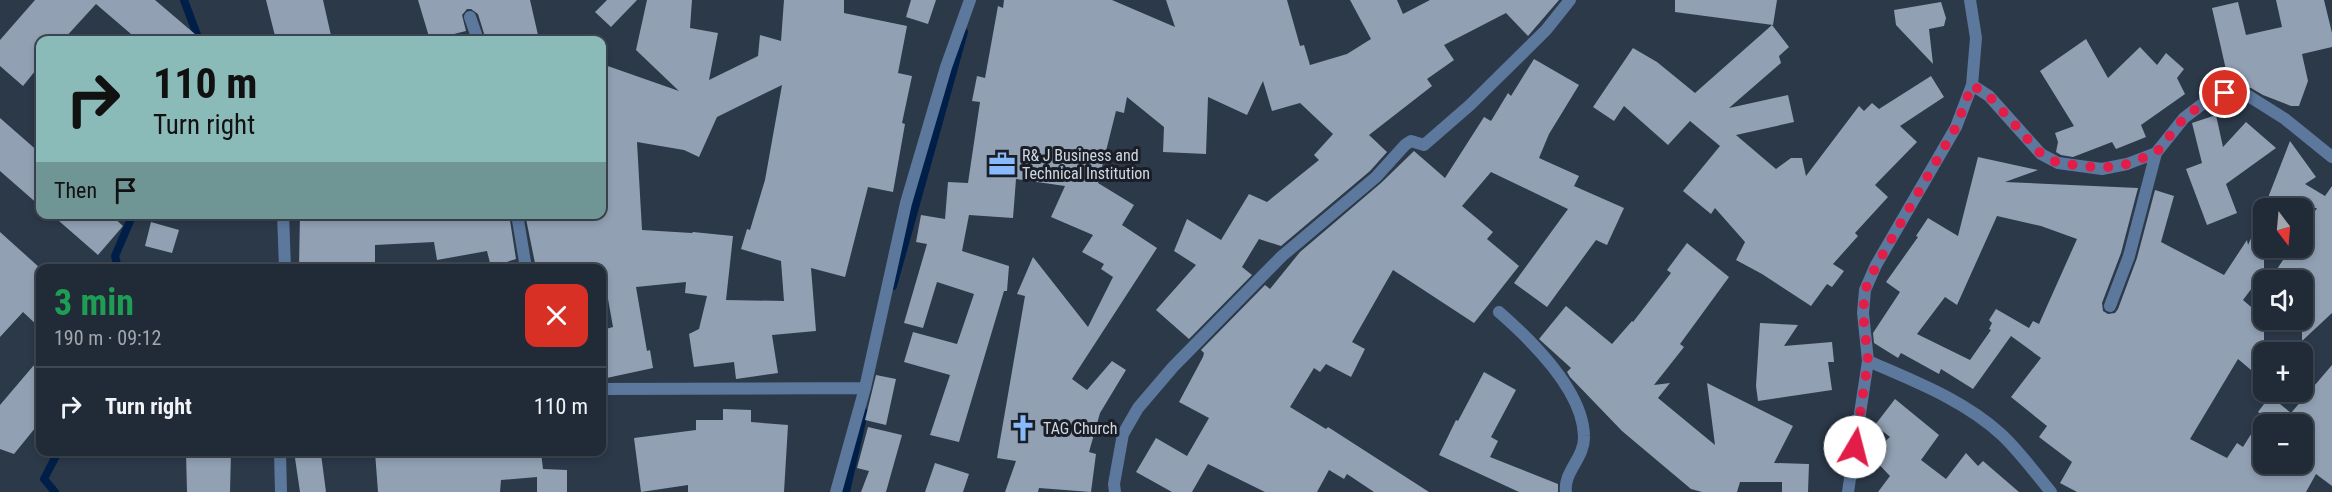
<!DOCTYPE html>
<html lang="en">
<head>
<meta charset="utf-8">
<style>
	body { margin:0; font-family:"Roboto Condensed",sans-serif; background:#2d3742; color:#f1f3f6; height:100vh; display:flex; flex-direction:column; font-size:22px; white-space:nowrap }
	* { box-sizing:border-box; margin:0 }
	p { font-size:20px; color:#a2a7ad }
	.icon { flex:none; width:33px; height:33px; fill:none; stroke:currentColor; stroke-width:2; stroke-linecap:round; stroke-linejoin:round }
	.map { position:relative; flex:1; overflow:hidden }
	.drawer { position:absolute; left:36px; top:264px; width:570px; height:192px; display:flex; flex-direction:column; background:#212b37; border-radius:12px; box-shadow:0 3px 9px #0003,0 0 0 2px #3e4752 }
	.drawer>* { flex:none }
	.guide { position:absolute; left:36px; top:36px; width:570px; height:183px; border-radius:12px; box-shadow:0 3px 9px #0003,0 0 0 2px #3e4752; background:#8bbbb9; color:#111; overflow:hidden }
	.needle { width:39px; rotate:164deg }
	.controls { position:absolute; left:2253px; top:198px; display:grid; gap:12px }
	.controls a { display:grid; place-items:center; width:60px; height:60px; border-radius:12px; background:#212b37; box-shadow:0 3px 9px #0003,0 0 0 2px #3e4752; font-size:30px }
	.pin { position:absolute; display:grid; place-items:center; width:51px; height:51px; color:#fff; margin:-26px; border:3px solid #fff; border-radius:50%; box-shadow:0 2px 6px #0007 }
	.me { position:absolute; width:66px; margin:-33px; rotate:8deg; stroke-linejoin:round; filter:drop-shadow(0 0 4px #0008) }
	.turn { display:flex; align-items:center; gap:21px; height:126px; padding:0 18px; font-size:27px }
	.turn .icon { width:78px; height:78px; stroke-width:2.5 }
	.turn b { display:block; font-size:42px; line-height:51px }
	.then { display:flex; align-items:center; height:57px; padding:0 18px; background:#0003; gap:12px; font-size:22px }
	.round { display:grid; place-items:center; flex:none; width:63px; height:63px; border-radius:12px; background:#2d3742 }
	.overview { display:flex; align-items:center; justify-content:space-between; height:102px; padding:0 18px }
	h1 { font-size:36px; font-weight:700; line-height:45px; color:#1e9e55 }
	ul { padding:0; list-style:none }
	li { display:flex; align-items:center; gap:18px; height:78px; padding:0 18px; border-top:2px solid #3e4752 }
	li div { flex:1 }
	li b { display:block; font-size:22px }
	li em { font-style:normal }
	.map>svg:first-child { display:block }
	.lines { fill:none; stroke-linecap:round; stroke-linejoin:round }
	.stream { stroke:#001f48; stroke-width:8 }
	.building { fill:#91a0b3; fill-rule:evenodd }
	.street { stroke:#5c789d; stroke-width:12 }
	.route { stroke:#e11d48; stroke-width:10; stroke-dasharray:0 18 }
	.labels { text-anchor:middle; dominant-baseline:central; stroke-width:6; stroke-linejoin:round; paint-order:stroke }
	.poi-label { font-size:16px; fill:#d0d7e2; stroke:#1a1f27; text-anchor:start }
</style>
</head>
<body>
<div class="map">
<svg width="2332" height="492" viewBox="0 0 2332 492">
	<rect width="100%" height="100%" fill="#2c3949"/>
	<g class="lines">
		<!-- stream -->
		<path class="stream" d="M 184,0 L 199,40
			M 118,268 L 115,256 L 133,214
			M 893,286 L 964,32
			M 55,492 L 44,479 L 58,452
			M 846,492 L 864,412"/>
	</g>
	<!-- building -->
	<path class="building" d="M 35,0 L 155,0 L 202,40 L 138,40 L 96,4 L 63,40 L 40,40 L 40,65 L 23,86 L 0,66 L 0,40 Z
		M 266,0 L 323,0 L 332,40 L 276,40 Z
		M 418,0 L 530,0 L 538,35 L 515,40 L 486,40 L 478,14 L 471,9 L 467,9 L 462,15 L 466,31 L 430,40 Z
		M 607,0 L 637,0 L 611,27 L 595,12 Z
		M 647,0 L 692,0 L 690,28 L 718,33 L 709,80 L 758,56 L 760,35 L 781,41 L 784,0 L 844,0 L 844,13 L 907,26 L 898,73 L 912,76 L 902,123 L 905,124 L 893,192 L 868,187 L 845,277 L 811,268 L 816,331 L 772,335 L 778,373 L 736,379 L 734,362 L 694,367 L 689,334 L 699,329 L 707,296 L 685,293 L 686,282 L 636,287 L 647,351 L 650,350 L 653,368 L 602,379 L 602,330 L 613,327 L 605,282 L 602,282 L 602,268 L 536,268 L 525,214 L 602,214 L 602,64 L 679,91 L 636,50 ZM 782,85 L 765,180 L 750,230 L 747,229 L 741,249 L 781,261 L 784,301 L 726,300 L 733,236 L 693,232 L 692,233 L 642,230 L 637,142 L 684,150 L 699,157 L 717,117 Z
		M 911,0 L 936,0 L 928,24 L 906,17 Z
		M 1004,0 L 1112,0 L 1175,27 L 1166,0 L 1287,0 L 1300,46 L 1304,45 L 1310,65 L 1347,54 L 1371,39 L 1350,0 L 1397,0 L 1403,14 L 1430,0 L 1559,0 L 1528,36 L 1506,13 L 1444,45 L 1454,60 L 1427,79 L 1432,86 L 1369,135 L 1387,152 L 1370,171 L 1281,246 L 1259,239 L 1242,267 L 1252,275 L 1189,339 L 1156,310 L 1196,265 L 1174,251 L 1187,219 L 1221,240 L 1249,194 L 1267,202 L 1319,160 L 1314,155 L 1333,134 L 1300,103 L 1272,111 L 1263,81 L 1247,115 L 1208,97 L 1206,154 L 1163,152 L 1164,127 L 1127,97 L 1124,113 L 1116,111 L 1098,183 L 1134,205 L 1122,225 L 1157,248 L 1072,379 L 1087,390 L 1112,361 L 1126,370 L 1100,413 L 1089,452 L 1096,454 L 1091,492 L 1039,488 L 1038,492 L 1005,492 L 1016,461 L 997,458 L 1025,296 L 1017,294 L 1033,257 L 1088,327 L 1113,277 L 1101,269 L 1104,264 L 1082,252 L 1093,235 L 1051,217 L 1065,186 L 1016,179 L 1013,218 L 969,215 L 962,251 L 1009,266 L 1007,291 L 1004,291 L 959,442 L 930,435 L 950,375 L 904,362 L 913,332 L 957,344 L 974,294 L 937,282 L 923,328 L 904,323 L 927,244 L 916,242 L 921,215 L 945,219 L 948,182 L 968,183 L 980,102 L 972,101 L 977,76 L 985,78 L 998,6 L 1003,8 Z
		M 1675,0 L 1777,0 L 1773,25 L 1675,12 Z
		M 2276,0 L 2324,0 L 2332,33 L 2332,47 L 2302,54 L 2308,81 L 2299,106 L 2291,106 L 2263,95 L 2251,88 L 2229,83 L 2212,8 L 2238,2 L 2246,35 L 2282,27 Z
		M 1941,2 L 1946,18 L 1944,26 L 1929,29 L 1933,64 L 1896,25 L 1894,10 Z
		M 1772,25 L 1789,47 L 1779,56 L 1781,63 L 1729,108 L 1788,95 L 1794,122 L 1736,135 L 1776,169 L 1791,158 L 1802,158 L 1806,176 L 1859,106 L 1864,111 L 1872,103 L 1879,109 L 1931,76 L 1944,97 L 1900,126 L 1917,142 L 1875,185 L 1888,197 L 1855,233 L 1858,236 L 1833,264 L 1844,271 L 1832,287 L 1827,284 L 1811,306 L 1762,274 L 1736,260 L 1745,242 L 1715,208 L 1711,214 L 1683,191 L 1720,146 L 1690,121 L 1668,145 L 1624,106 L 1614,121 L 1593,107 L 1633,48 L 1657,62 L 1695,93 Z
		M 2086,39 L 2108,78 L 2140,47 L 2157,65 L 2166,53 L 2184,69 L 2177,78 L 2185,94 L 2141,125 L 2146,137 L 2116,149 L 2112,142 L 2073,157 L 2061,155 L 2056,152 L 2058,142 L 2055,133 L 2074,126 L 2040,71 Z
		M 1534,59 L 1579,85 L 1549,134 L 1539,158 L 1579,176 L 1574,186 L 1624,208 L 1607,245 L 1596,240 L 1547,307 L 1514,283 L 1568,209 L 1491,172 L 1462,206 L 1493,232 L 1487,239 L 1519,266 L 1474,323 L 1393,270 L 1352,342 L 1365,349 L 1351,377 L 1326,364 L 1320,372 L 1314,368 L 1290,407 L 1326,429 L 1328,427 L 1429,492 L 1374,492 L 1347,474 L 1344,479 L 1329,470 L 1317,492 L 1265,492 L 1208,464 L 1192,492 L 1172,492 L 1136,472 L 1156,438 L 1187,456 L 1209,418 L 1179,402 L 1203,357 L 1204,353 L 1201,350 L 1265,285 L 1270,289 L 1300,252 L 1381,183 L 1414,151 L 1445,178 L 1484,117 L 1491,121 L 1508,93 L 1511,96 Z
		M 2216,115 L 2223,147 L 2246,122 L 2276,148 L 2226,184 L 2237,213 L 2207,225 L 2186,169 L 2202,163 L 2192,123 Z
		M 0,118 L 40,153 L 40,206 L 0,171 Z
		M 2290,141 L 2316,177 L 2305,184 L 2325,196 L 2332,186 L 2332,313 L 2302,341 L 2302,280 L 2291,280 L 2275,272 L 2291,248 L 2302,248 L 2302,231 L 2317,208 L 2264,208 Z
		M 1978,157 L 2038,170 L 2005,182 L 2138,188 L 2121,253 L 2102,303 L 2103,311 L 2108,314 L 2115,313 L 2118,309 L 2137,258 L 2155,190 L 2174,196 L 2161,242 L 2224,275 L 2247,240 L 2248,245 L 2264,210 L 2264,272 L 2243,300 L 2264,318 L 2264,381 L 2238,359 L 2190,439 L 2227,458 L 2237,443 L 2243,447 L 2263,415 L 2258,412 L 2270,396 L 2291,413 L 2332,365 L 2332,486 L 2316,474 L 2306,492 L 2077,492 L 2060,483 L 2072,462 L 2039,437 L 2047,426 L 2011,397 L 2041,358 L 2011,336 L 1973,389 L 1941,369 L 1939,374 L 1901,353 L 1898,358 L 1874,343 L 1873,333 L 1900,292 L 1886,282 L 1918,237 L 1916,236 L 1928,218 L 1958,236 ZM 1997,216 L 2041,226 L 2077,239 L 2039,324 L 2033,321 L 2029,328 L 1996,309 L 1989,320 L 1992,323 L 1989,329 L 1991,330 L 1970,360 L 1917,334 L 1945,297 L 1957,305 ZM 2264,424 L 2302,424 L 2302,464 L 2264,464 Z
		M 51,214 L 110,214 L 123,226 L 98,255 Z
		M 300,214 L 509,214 L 516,259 L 491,267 L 487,251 L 437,260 L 434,242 L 375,245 L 375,268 L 299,268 Z
		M 151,222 L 179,230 L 172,253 L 145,246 Z
		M 0,232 L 40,268 L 40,328 L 23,312 L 0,337 Z
		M 1687,243 L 1729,277 L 1680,344 L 1684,347 L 1654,385 L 1670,383 L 1658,398 L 1715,445 L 1707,383 L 1793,426 L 1774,463 L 1809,464 L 1808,492 L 1782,492 L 1782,482 L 1740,482 L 1737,492 L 1702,492 L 1691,489 L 1622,431 L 1570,377 L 1567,372 L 1571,368 L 1539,339 L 1566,306 L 1612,344 L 1632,321 L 1633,322 L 1671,273 L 1667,270 Z
		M 1760,323 L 1798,325 L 1784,346 L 1832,342 L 1834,362 L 1828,362 L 1832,390 L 1758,401 L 1756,386 Z
		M 40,358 L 40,422 L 14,454 L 0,449 L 0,405 Z
		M 1484,372 L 1516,390 L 1491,437 L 1498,441 L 1490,457 L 1558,484 L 1558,492 L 1519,492 L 1439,455 L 1456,420 L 1458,421 Z
		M 876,375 L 896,379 L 886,425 L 865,420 Z
		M 1895,399 L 1939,435 L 1921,460 L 1946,479 L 1966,453 L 1978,466 L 1983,461 L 2019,492 L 1878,492 L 1890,476 L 1870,455 L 1890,437 L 1875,425 Z
		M 723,409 L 751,410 L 751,422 L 788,425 L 784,492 L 688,492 L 688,485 L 641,492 L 634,438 L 696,430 L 696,420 L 723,420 Z
		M 868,427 L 902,435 L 886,492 L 861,492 L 869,471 L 857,468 Z
		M 186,452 L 231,452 L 230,492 L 187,492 Z
		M 375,452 L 541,452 L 543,469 L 567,470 L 567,492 L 537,492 L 537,477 L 501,480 L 500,492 L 378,492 Z
		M 321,454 L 326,492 L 300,492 L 295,458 Z
		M 935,463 L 969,474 L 963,492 L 925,492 Z"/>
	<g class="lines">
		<!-- street -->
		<path class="street" d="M 470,17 L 478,40
			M 1972,85 L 1989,96 L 2041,154 L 2058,163 L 2102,169 L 2127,164 L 2156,153 L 2184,118 L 2209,99 L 2225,93 L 2247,95 L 2285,119 L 2332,157
			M 283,214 L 285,268
			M 517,214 L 526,268
			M 2110,306 L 2129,256 L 2156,153
			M 1499,312 C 1531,340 1583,391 1584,436 C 1585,458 1563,472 1566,492
			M 1868,361 C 1914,381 1964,400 2002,435 C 2020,452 2035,473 2051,492
			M 602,389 L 865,388
			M 280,452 L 281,492
			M 836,492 L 865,388 L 906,203 L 946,67 L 970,0
			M 1115,492 L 1114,484 L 1123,434 L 1138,408 L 1173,367 L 1282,256 L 1376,177 L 1405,145 L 1411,141 L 1424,145 L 1470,105 L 1546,30 L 1570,0
			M 1848,492 L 1868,361 L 1863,313 L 1865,290 L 1876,265 L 1956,127 L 1972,85 L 1976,38 L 1970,0"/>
	</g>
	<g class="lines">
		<!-- route -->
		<path class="route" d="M 1855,447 L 1868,361 L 1863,313 L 1865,290 L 1876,266 L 1956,127 L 1972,85 L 1989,96 L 2041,154 L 2058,163 L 2102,168 L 2127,164 L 2156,153 L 2184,118 L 2209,99 L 2225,93"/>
	</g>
	<!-- icons -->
	<defs>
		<symbol id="office-bare" viewBox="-9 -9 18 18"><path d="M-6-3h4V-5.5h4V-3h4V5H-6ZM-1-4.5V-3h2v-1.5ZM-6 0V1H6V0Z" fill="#88bafc" stroke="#1a1f27" stroke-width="2.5" paint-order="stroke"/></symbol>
		<symbol id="church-bare" viewBox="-9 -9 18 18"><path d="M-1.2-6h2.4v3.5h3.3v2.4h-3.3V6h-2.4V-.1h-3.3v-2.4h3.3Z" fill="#88bafc" stroke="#1a1f27" stroke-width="2.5" paint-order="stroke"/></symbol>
	</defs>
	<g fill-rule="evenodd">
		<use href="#office-bare" x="983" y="145" width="38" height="38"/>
		<use href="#church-bare" x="1004" y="409" width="38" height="38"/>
	</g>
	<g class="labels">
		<!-- poi labels -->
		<g class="poi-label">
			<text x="1022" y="155">R&amp; J Business and<tspan x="1022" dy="18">Technical Institution</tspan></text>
			<text x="1043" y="428">TAG Church</text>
		</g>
	</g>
</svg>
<div class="controls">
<a><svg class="needle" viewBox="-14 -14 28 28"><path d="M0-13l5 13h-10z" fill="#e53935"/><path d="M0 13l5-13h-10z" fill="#a2a7ad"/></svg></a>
<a><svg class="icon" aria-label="sound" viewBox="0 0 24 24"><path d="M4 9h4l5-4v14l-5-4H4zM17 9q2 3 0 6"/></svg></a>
<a>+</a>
<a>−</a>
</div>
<div class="pin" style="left:2225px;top:93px;background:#d93025"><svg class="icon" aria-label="arrive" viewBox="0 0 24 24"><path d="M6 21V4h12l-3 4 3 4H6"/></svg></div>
<svg class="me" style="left:1855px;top:447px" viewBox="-20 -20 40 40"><circle r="19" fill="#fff"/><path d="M0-13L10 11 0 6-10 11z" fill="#e11d48"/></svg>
<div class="guide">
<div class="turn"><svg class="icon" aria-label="right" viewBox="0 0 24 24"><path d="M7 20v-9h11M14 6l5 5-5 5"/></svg><div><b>110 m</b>Turn right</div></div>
<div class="then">Then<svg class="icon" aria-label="arrive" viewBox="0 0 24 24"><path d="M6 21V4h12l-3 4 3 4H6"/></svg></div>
</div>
<section class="drawer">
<div class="overview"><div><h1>3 min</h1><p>190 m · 09:12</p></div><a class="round" style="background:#d93025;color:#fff"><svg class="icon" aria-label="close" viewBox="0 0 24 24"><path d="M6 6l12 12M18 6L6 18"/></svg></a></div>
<ul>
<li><svg class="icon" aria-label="right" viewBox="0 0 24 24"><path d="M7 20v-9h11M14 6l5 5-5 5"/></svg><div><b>Turn right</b></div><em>110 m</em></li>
</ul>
</section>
</div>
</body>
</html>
